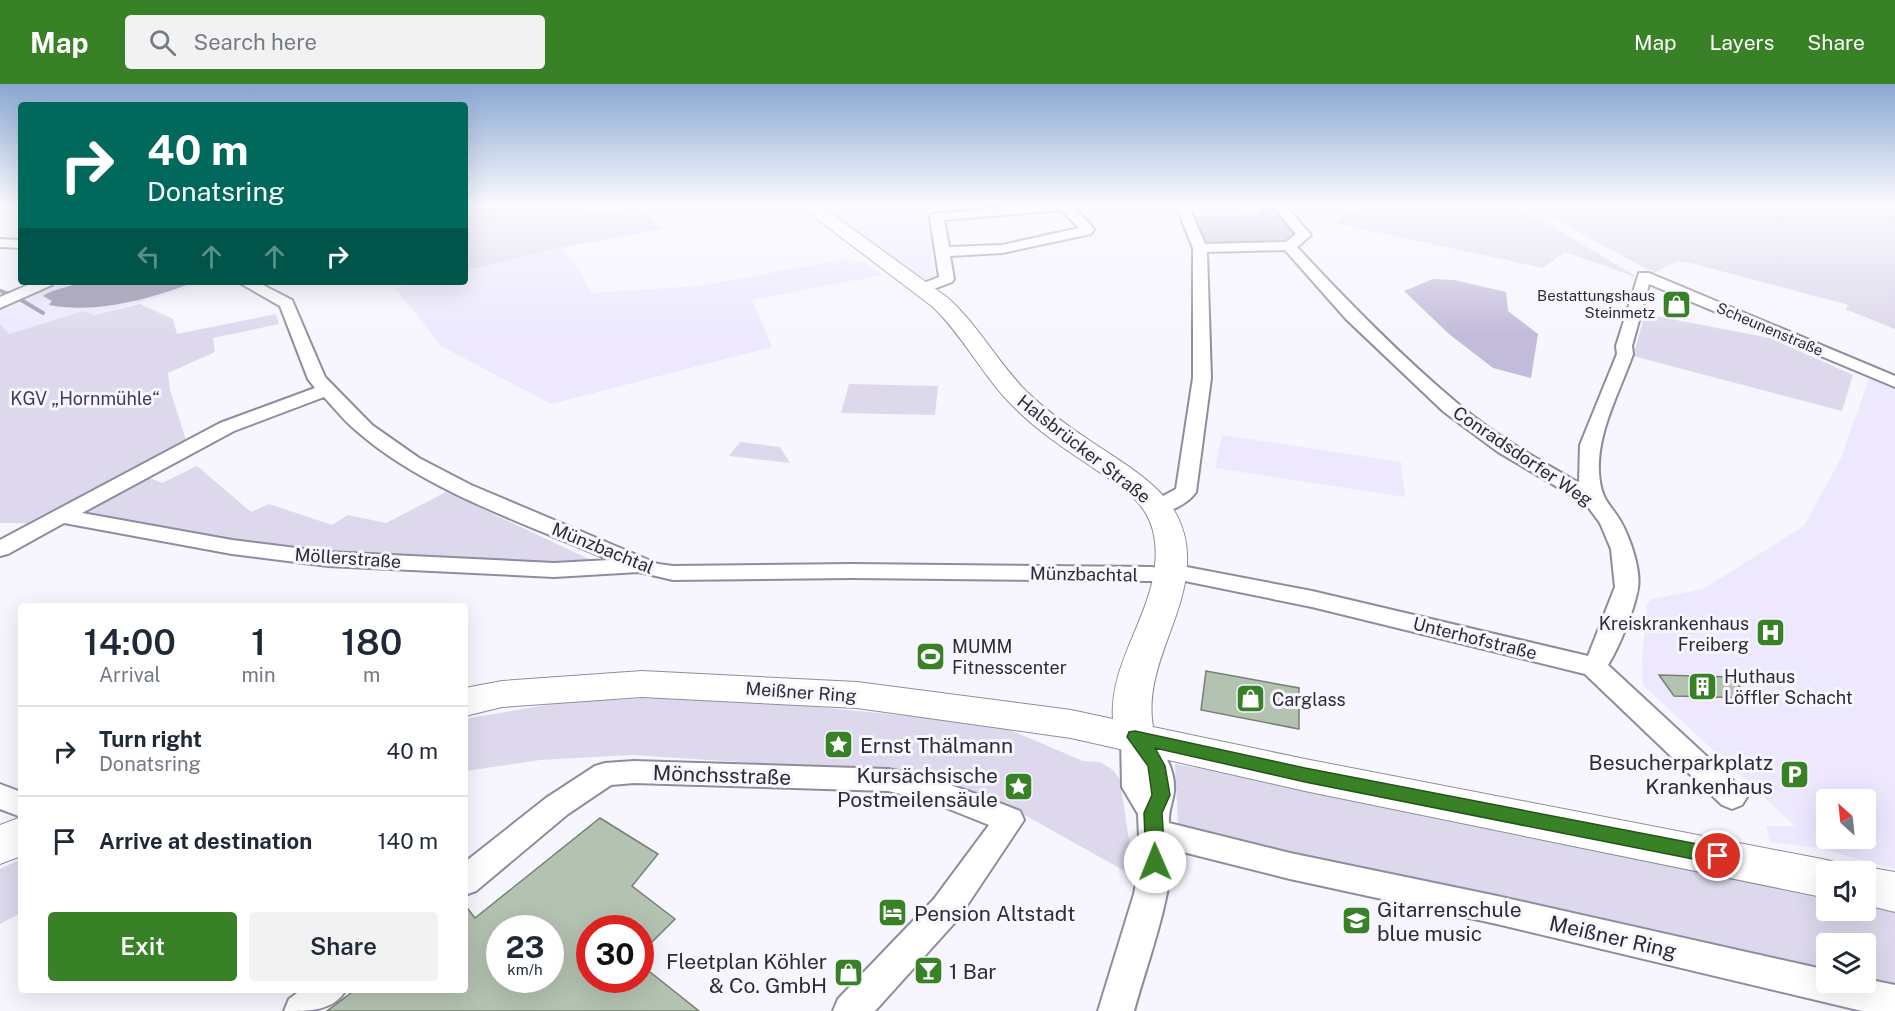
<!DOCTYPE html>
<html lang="en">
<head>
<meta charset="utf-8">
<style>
	body { margin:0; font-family:"Public Sans",sans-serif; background:#f2f2f3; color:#1f2937; height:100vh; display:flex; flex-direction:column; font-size:22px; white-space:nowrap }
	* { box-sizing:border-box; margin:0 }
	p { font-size:20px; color:#747a83 }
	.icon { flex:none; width:33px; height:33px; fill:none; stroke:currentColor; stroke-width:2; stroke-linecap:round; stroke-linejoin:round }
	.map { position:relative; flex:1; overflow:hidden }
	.side { position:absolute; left:18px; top:519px; width:450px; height:390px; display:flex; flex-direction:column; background:#fff; border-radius:6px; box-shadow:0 6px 24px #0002 }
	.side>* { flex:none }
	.hud { position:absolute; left:18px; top:18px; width:450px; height:183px; border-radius:6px; box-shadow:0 6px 24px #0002; background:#00695c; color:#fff; overflow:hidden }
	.needle { width:39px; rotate:333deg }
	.fabs { position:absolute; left:1816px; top:705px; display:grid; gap:12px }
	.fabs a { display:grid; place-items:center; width:60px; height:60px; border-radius:6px; background:#fff; box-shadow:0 6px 24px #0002; font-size:30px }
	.speed { position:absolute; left:486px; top:831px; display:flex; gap:12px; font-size:30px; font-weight:700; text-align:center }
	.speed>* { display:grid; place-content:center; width:78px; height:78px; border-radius:50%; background:#fff; box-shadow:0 6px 24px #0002; line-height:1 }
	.speed small { font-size:15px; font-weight:400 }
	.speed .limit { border:9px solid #d22; background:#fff; color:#111 }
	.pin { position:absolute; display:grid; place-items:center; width:51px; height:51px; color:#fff; margin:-26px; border:3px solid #fff; border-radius:50%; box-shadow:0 2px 6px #0007 }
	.me { position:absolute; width:66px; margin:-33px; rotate:359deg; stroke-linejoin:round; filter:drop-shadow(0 0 4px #0008) }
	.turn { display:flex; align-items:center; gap:21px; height:126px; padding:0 30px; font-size:27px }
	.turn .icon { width:78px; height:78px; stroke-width:2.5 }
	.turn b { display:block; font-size:42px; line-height:51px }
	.lanes { display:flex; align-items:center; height:57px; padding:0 30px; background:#0003; justify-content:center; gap:30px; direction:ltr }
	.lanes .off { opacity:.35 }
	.eta { display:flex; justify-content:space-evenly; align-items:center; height:102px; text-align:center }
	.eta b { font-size:36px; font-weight:600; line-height:42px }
	.cta { display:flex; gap:12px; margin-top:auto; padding:12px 30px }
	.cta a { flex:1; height:69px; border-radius:6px; background:#398127; color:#fff; font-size:24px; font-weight:600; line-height:69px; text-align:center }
	.cta a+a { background:#f2f2f3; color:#1f2937 }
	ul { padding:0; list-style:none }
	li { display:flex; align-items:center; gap:18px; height:90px; padding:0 30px; border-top:2px solid #e0e1e3 }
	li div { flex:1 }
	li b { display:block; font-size:22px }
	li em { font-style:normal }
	header { display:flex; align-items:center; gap:36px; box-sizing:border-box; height:84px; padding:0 30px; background:#398127; color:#fff }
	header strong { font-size:28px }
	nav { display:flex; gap:33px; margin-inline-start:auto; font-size:21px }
	.search { width:420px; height:54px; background:#f2f2f3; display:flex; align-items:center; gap:15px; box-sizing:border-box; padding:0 21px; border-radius:6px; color:#747a83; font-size:22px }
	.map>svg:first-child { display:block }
	.built { fill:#ede8fe; fill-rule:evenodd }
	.green { fill:#ddd8ec; fill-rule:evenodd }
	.forest { fill:#c2bbd9 }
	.water { fill:#9a94b1 }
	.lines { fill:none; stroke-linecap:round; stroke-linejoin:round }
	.stream { stroke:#9a94b1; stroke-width:4 }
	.building { fill:#b4c2b1; stroke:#758272; stroke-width:1.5; fill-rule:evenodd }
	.street-casing { stroke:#908c9f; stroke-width:4 }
	.secondary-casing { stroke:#908c9f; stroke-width:2 }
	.street { fill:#fff; fill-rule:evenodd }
	.secondary { fill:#fff; fill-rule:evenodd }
	.route { fill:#398127; stroke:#255419; stroke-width:1.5 }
	.labels { text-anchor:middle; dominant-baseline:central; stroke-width:6; stroke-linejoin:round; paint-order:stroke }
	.far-poi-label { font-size:15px; fill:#2d2b33; stroke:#f7f5fe; text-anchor:end }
	.far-street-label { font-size:15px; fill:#2d2b33; stroke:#f7f5fe }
	.park-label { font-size:18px; fill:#453963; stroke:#f7f5fe }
	.street-label { font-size:18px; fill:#2d2b33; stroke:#f7f5fe }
	.poi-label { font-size:18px; fill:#2d2b33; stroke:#f7f5fe; text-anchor:start }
	.near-poi-label { font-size:21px; fill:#2d2b33; stroke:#f7f5fe; text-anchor:start }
	.near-street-label { font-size:21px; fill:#2d2b33; stroke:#f7f5fe }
</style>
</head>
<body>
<header>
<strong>Map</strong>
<div class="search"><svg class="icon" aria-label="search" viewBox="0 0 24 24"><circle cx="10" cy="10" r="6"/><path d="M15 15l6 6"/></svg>Search here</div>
<nav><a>Map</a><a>Layers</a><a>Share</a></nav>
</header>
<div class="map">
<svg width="1895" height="927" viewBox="0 0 1895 927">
	<rect width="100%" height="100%" fill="#f7f5fe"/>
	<!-- built -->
	<path class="built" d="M 820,122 L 925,122 L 932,141 L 933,165 L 930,166 L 935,192 L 923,196 L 869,160 L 851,143 Z
		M 564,163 L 592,209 L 698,202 L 841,176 L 865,178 L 882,191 L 752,216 L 772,263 L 551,320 L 441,262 L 395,204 L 419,198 L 465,198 L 465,187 Z
		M 54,198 L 212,198 L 94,231 L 83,227 L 9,250 L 0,240 L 0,223 Z
		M 1870,292 L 1895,303 L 1895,785 L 1818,764 L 1770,758 L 1766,742 L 1795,742 L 1643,601 L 1642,577 L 1647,520 L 1652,515 L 1703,505 L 1804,442 L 1841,374 ZM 1827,716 L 1866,716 L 1866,754 L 1827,754 Z
		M 1222,351 L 1401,378 L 1405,413 L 1215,384 Z"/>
	<!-- green -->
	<path class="green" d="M 465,122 L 580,122 L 593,130 L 641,122 L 661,145 L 564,163 L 465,187 Z
		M 1357,122 L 1517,122 L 1641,195 L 1565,168 L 1543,184 L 1335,139 Z
		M 1530,122 L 1895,122 L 1895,245 L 1845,225 L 1849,221 L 1694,180 L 1678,177 L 1654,189 Z
		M 140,220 L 173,235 L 177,250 L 276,230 L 279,240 L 213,254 L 215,268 L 168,289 L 170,306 L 186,356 L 27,439 L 0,439 L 0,240 L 9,250 L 83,227 L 94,231 Z
		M 1645,230 L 1770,254 L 1853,291 L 1842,327 L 1633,272 Z
		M 849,300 L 938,302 L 935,331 L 841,329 Z
		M 740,358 L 780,363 L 790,379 L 729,372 Z
		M 197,382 L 251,428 L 269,420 L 332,441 L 348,431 L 386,439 L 446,408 L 591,476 L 587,482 L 318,469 L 77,430 L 145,392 L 162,399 Z
		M 677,613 L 788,620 L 998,641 L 1083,677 L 1100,678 L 1113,686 L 1120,696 L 1129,756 L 1130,790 L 1021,729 L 910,689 L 632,671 L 540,676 L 465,687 L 465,635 L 563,618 Z
		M 1175,680 L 1331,708 L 1827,807 L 1827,826 L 1866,826 L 1866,816 L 1895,823 L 1895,924 L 1178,741 ZM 1827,860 L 1866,860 L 1866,898 L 1827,898 Z
		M 21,775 L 21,829 L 0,840 L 0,785 Z"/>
	<!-- forest -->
	<path class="forest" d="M 1256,122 L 1279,122 L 1304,151 L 1289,162 L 1200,164 L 1187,132 L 1260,131 Z
		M 1433,195 L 1454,196 L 1506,208 L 1508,227 L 1538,250 L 1531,294 L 1493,284 L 1449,250 L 1404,207 Z"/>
	<!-- water -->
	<path class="water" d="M 81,198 L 195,198 C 149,215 98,230 49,221 L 52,217 L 43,212 C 55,204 68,204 81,198 Z"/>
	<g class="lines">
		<!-- stream -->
		<path class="stream" d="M 0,207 L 13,211 L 43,229"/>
	</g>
	<!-- building -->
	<path class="building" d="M 1206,587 L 1299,604 L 1299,645 L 1201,626 Z
		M 1659,591 L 1732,593 L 1749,614 L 1674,612 Z
		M 600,734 L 658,770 L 632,802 L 675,835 L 640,870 L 640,844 L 590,844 L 590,896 L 640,896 L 640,880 L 699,927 L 327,927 L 355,906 L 465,906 L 465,821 L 475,834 ZM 500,844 L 550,844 L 550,896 L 500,896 Z"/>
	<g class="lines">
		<defs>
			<path id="street" d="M 1018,122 L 1074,122 L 1094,145 L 1091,150 L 1002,169 L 950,172 L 954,195 L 952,198 L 926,208 L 916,208 L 913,205 L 916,202 L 939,193 L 930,133 L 932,130 ZM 1061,126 L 1079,144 L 1002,161 L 949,163 L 944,136 Z
				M 1176,122 L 1189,122 L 1205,160 L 1286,158 L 1296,150 L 1273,122 L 1286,122 L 1311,151 L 1297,163 C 1348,218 1400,271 1457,319 C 1494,351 1537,375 1579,399 L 1580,361 L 1617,270 L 1616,262 L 1639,189 L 1649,189 L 1895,292 L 1895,303 L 1649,200 L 1632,262 L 1633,270 C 1619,310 1593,355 1600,398 C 1603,418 1612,422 1621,438 C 1630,454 1641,485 1638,504 C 1635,524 1619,564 1608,581 L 1742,705 L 1747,713 L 1742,721 L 1732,725 L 1722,721 L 1585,590 L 1312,523 L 1180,496 L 1170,501 L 1152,497 L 852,494 L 673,496 L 639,488 L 554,493 L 328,482 L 232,470 L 64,439 L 8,470 L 0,472 L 0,456 L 220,339 L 315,304 L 308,295 L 280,222 L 238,198 L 257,198 L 292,216 L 325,293 L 372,341 L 419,374 L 471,401 L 658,480 L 673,482 L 852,480 L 1152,483 L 1161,485 L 1171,480 L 1312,507 L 1588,572 L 1615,503 L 1611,465 L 1600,439 L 1586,420 L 1498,368 L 1444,328 L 1346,235 L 1285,166 L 1207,168 L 1211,294 L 1196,408 C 1188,420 1165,432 1150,429 L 1147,424 L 1150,419 L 1176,405 L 1193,294 L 1193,164 ZM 324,313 C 335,325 346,339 359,349 C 426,407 529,441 610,476 L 554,479 L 328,468 L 232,456 L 82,429 L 234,347 Z
				M 0,155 L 21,156 L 21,164 L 0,163 Z
				M 35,198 L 54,198 L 52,201 L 0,224 L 0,213 Z
				M 1135,643 C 1157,649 1176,684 1174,707 C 1173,718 1168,727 1169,739 L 1290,769 L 1497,812 L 1827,886 L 1827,898 L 1866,898 L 1866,895 L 1895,901 L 1895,927 L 1862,927 L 1497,840 L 1290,795 L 1171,765 C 1174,809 1146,882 1134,927 L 1098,927 L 1134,810 L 1140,778 L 1138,730 L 1122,703 L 1121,653 L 1125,646 Z
				M 634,677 L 888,685 C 934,693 977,710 1020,727 L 1024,736 L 958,835 L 875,927 L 833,927 L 838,915 L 934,815 L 989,741 L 929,717 L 888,707 L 634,699 L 611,701 L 568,730 L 476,807 L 465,811 L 465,778 L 546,714 L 595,682 L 605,679 Z
				M 0,700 L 21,708 L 21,733 L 0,725 Z
				M 301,906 L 346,906 C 333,927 311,927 284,927 L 289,915 Z"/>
			<path id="secondary" d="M 800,122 L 821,122 L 948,214 C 979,242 998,279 1027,308 C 1047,327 1069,343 1092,358 C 1139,390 1190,415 1187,480 C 1185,536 1143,585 1153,643 L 1305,675 L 1827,776 L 1843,781 L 1846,788 L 1827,788 L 1827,814 L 1305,707 L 1071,654 L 857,624 L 642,613 L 502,623 L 465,632 L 465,604 L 502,597 L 642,587 L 857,598 L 1071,626 L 1113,635 C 1109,581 1150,534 1155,481 C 1157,463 1155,444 1145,428 C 1132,407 1106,393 1086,379 C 1062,363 1037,346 1017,326 C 984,295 965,254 933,223 Z
				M 21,733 L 21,772 L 0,780 L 0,741 Z
				M 1866,783 L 1895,788 L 1895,828 L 1866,821 L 1866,788 L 1852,788 Z"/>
		</defs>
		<!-- street casing -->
		<use href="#street" class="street-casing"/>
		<!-- secondary casing -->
		<use href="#secondary" class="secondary-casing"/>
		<!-- street -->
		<use href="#street" class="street"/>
		<!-- secondary -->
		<use href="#secondary" class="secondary"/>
	</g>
	<!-- sky -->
	<linearGradient id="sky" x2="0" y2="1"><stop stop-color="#89a7d2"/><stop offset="0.48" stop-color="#fbfaff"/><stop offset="1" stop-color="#fbfaff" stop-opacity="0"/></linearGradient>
	<rect width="1895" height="252" fill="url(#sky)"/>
	<!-- route -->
	<path class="route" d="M 1135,647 L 1305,684 L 1718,764 L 1725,767 L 1728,772 L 1725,778 L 1718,780 L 1305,698 L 1155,664 L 1165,682 L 1170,711 L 1162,729 L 1165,778 L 1162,783 L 1155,786 L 1149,783 L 1146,778 L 1144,729 L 1152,711 L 1148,682 L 1127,653 L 1129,648 Z"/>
	<!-- icons -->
	<defs>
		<symbol id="shop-square" viewBox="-11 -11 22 22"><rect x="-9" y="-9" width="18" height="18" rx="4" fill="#398127" stroke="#f7f5fe"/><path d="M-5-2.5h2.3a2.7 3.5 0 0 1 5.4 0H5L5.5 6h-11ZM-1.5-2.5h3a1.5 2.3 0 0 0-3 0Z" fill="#fff"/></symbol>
		<symbol id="hospital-square" viewBox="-11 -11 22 22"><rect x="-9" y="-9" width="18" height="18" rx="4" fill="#398127" stroke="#f7f5fe"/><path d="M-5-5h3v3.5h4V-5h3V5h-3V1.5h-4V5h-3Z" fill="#fff"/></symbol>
		<symbol id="stadium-square" viewBox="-11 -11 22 22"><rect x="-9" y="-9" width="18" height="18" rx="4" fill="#398127" stroke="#f7f5fe"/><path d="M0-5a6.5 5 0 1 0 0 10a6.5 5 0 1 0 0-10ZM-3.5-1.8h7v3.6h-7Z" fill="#fff"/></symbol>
		<symbol id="building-square" viewBox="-11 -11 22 22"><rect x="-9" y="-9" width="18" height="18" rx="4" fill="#398127" stroke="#f7f5fe"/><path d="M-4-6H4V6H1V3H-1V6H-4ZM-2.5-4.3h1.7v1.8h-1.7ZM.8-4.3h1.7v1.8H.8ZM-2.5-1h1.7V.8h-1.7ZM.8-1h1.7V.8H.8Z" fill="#fff"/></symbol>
		<symbol id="sight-square" viewBox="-11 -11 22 22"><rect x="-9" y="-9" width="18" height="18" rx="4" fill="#398127" stroke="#f7f5fe"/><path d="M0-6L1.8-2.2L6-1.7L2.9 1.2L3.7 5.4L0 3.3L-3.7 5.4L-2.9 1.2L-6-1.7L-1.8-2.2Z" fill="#fff"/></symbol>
		<symbol id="parking-square" viewBox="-11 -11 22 22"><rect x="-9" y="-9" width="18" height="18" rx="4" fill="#398127" stroke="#f7f5fe"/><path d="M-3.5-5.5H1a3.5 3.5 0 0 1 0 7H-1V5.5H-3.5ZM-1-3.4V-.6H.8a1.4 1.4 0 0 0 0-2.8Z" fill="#fff"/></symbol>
		<symbol id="hotel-square" viewBox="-11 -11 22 22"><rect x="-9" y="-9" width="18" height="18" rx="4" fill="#398127" stroke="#f7f5fe"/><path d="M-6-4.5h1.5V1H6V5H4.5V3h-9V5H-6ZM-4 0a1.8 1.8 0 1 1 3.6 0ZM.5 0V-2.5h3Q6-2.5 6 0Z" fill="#fff"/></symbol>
		<symbol id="school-square" viewBox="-11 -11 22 22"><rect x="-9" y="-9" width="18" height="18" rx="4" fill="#398127" stroke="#f7f5fe"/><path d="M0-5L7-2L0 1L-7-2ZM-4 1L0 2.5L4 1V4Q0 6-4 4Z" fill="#fff"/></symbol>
		<symbol id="bar-square" viewBox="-11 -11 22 22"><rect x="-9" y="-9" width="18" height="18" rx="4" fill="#398127" stroke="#f7f5fe"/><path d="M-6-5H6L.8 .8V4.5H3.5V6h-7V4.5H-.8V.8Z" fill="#fff"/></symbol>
	</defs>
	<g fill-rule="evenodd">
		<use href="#shop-square" x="1660" y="204" width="33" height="33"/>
		<use href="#hospital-square" x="1754" y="532" width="33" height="33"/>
		<use href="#stadium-square" x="914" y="556" width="33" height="33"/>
		<use href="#building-square" x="1686" y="586" width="33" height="33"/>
		<use href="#shop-square" x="1234" y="598" width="33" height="33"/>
		<use href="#sight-square" x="822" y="644" width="33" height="33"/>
		<use href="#parking-square" x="1778" y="674" width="33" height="33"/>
		<use href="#sight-square" x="1002" y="686" width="33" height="33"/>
		<use href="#hotel-square" x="876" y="812" width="33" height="33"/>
		<use href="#school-square" x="1340" y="820" width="33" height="33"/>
		<use href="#bar-square" x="912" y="870" width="33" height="33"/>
		<use href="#shop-square" x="832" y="872" width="33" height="33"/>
	</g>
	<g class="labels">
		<!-- far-poi labels -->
		<g class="far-poi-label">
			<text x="1655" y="211">Bestattungshaus<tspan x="1655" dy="17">Steinmetz</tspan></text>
		</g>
		<!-- far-street labels -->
		<g class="far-street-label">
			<text transform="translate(1770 245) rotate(23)">Scheunenstraße</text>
		</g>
		<!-- park labels -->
		<g class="park-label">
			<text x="85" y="314">KGV „Hornmühle“</text>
		</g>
		<!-- street labels -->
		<g class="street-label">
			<text transform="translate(1084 365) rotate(38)">Halsbrücker Straße</text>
			<text transform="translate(1523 372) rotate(34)">Conradsdorfer Weg</text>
			<text transform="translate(603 464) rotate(22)">Münzbachtal</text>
			<text transform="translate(348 474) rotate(4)">Möllerstraße</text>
			<text transform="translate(1084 490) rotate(1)">Münzbachtal</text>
			<text transform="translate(1475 554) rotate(14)">Unterhofstraße</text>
			<text transform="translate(801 608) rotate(4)">Meißner Ring</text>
		</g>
		<!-- poi labels -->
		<g class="poi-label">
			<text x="1749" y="539" text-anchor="end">Kreiskrankenhaus<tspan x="1749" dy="21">Freiberg</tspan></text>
			<text x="952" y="562">MUMM<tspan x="952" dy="21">Fitnesscenter</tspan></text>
			<text x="1724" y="592">Huthaus<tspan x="1724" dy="21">Löffler Schacht</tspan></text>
			<text x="1272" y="615">Carglass</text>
		</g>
		<!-- near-poi labels -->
		<g class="near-poi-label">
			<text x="860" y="661">Ernst Thälmann</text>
			<text x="1773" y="678" text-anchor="end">Besucherparkplatz<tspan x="1773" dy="24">Krankenhaus</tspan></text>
			<text x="998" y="691" text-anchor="end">Kursächsische<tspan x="998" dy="24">Postmeilensäule</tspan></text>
			<text x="1377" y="825">Gitarrenschule<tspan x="1377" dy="24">blue music</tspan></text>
			<text x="914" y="829">Pension Altstadt</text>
			<text x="827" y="877" text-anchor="end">Fleetplan Köhler<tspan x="827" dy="24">&amp; Co. GmbH</tspan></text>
			<text x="949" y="887">1 Bar</text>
		</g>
		<!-- near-street labels -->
		<g class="near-street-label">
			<text transform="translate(722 691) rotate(2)">Mönchsstraße</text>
			<text transform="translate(1613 853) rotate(13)">Meißner Ring</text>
		</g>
	</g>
</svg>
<div class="fabs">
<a><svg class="needle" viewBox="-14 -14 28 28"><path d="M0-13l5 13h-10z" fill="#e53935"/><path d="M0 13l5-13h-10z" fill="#747a83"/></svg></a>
<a><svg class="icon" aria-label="sound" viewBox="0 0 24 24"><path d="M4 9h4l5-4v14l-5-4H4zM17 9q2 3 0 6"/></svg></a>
<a><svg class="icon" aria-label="layers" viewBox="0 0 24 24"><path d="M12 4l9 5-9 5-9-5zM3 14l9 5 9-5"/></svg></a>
</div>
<div class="speed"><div>23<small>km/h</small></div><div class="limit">30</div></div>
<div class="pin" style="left:1718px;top:772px;background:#d93025"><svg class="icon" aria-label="arrive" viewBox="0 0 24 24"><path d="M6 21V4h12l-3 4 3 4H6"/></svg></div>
<svg class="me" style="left:1155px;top:778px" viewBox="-20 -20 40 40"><circle r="19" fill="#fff"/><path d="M0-13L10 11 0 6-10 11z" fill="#398127"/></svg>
<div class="hud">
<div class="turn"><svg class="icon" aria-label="right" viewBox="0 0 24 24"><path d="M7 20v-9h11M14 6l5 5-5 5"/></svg><div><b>40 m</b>Donatsring</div></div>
<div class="lanes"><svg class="icon off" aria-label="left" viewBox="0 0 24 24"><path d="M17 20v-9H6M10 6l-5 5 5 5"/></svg><svg class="icon off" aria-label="ahead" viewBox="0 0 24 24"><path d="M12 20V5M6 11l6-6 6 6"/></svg><svg class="icon off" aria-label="ahead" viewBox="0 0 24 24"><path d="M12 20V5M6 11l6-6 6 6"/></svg><svg class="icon" aria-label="right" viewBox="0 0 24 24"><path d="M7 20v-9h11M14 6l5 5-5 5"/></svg></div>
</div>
<section class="side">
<div class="eta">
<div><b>14:00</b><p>Arrival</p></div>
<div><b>1</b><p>min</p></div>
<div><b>180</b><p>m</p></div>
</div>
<ul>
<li><svg class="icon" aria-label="right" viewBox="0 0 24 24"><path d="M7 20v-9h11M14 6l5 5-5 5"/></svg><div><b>Turn right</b><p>Donatsring</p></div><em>40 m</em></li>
<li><svg class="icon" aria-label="arrive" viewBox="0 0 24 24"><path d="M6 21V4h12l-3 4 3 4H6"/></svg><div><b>Arrive at destination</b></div><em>140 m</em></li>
</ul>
<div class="cta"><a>Exit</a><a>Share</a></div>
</section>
</div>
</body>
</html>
